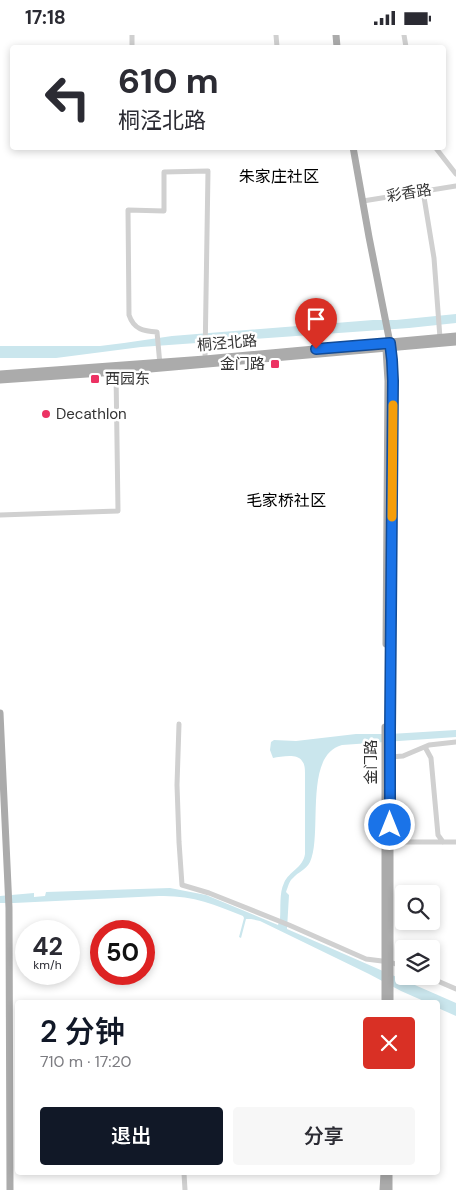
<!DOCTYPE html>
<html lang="zh">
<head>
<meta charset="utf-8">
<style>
	body { margin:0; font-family:"DM Sans","Noto Sans SC",sans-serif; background:#f7f7f7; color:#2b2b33; height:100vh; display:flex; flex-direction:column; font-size:19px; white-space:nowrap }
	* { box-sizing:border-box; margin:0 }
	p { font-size:16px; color:#7c7c81 }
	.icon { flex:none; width:28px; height:28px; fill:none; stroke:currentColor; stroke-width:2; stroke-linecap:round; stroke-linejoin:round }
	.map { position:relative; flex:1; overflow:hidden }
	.sheet { position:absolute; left:15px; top:965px; width:425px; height:175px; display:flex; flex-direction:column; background:#fff; border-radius:5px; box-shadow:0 2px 8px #0003 }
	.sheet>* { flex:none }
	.hud { position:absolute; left:10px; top:10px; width:436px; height:105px; border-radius:5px; box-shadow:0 2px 8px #0003; background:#fff; color:#2b2b33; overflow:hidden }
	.fabs { position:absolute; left:395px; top:850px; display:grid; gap:10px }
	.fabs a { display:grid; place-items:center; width:45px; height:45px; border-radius:5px; background:#fff; box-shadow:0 2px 8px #0003; font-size:25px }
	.speed { position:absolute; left:15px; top:885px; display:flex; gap:10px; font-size:25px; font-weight:700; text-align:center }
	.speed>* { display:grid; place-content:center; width:65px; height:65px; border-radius:50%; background:#fff; box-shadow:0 2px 8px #0003; line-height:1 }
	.speed small { font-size:12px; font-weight:400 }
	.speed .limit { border:8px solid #d22; background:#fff; color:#111 }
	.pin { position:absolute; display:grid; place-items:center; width:42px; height:42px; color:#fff; margin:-51px -21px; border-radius:50% 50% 50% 0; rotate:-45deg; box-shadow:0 0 5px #0007 }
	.pin .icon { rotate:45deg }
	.me { position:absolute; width:55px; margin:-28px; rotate:0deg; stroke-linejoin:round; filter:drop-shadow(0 0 4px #0008) }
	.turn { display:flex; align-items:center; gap:18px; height:105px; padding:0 25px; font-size:22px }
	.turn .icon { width:65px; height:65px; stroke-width:2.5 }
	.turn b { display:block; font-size:35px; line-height:42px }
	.round { display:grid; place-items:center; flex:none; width:52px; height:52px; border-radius:5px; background:#f7f7f7 }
	.head { display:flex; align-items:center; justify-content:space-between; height:85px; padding:0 25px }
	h1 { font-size:30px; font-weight:600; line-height:38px; color:#111827 }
	.primary-button { display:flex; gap:10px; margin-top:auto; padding:10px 25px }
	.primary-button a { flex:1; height:58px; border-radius:5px; background:#111827; color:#fff; font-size:20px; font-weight:600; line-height:58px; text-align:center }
	.primary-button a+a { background:#f7f7f7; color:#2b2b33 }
	.status { display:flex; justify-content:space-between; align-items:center; height:35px; padding:0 25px; background:#fff; direction:ltr }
	.status svg { height:14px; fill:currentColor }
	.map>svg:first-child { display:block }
	.water { fill:#cae6ed }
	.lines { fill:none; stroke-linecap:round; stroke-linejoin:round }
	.minor { stroke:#d0d0d0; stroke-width:5 }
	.major { stroke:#ababab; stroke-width:7 }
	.route-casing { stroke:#114b97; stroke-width:12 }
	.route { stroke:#1a73e8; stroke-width:9 }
	.slow { stroke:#f59e0b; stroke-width:9 }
	.poi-dot { fill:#ec3263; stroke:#fff; stroke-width:2 }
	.labels { text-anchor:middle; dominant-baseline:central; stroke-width:5; stroke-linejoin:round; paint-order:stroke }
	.street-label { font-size:15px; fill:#333; stroke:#fff }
	.poi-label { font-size:15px; fill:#333; stroke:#fff; text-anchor:start }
	.neighbourhood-label { font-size:16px; fill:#000; stroke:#fff }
</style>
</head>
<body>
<div class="status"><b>17:18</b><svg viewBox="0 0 49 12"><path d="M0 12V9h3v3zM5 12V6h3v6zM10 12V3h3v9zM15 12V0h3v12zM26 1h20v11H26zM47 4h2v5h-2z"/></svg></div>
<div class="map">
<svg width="456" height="1155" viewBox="0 0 456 1155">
	<rect width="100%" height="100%" fill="#fff"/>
	<!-- water -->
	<path class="water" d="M 456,279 L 456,288 L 409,293 L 141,312 L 56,323 L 0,323 L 0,311 L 100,311 L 124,308 L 172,301 L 373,285 L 396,285 Z
		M 456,695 L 456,702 L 342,710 C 303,720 323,799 310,827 C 306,835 298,837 293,843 C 289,846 288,852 286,857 L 289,860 L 287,894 L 456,968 L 456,981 L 438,973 L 438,968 L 426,967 L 401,956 L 369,939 L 260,886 L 251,884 L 246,884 L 241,903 L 239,902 L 244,883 L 243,881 C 214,869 191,860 159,861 L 14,868 L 0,868 L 0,861 L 34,858 L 34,862 L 45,861 L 46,857 L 170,853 L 206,860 L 278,890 L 280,884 C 281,873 279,858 284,848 C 289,836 303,833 305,819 L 305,738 C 305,735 305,729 302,726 C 297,718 281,722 273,723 L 270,715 L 271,707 L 274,705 L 296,706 L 356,699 L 390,699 Z"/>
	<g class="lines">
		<!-- minor -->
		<path class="minor" d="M 132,0 L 132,12
			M 276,0 L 277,12
			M 404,0 L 406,12
			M 435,112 L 456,139
			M 423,156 L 434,223 L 440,303
			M 363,166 L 456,151
			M 160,330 L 157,297 C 144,296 134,295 129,280 L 128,175 L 164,176 L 164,137 L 208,136 L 205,324
			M 0,480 L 118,476 L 116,337
			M 179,689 L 177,750 L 179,807 L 182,850 L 209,858 L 289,890 L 366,924 L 390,927 L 404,932
			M 425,712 L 431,723 L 438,800 L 443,807
			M 390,722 L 403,721 L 429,710 L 456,707
			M 390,807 L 456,807
			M 426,941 L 456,954
			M 184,1138 L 185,1155"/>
		<!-- major -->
		<path class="major" d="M 336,0 L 337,12
			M 353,112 L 369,202 L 390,308 L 393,339 L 390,696 L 390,968
			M 0,339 L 205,324 L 456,301
			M 0,345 L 116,337 L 456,307
			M 386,609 L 388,346 L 386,314 L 387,312
			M 0,678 L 9,873 L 10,1155
			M 385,968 L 385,692
			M 383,1155 L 384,1138
			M 389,1155 L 389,1138"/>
	</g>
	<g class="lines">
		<defs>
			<path id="route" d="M 316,314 L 390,308 L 392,325 L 393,346 L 390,696 L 390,790"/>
		</defs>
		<!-- route casing -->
		<use href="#route" class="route-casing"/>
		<!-- route -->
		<use href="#route" class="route"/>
		<!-- slow -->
		<path class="slow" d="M 392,482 L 393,370"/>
	</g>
	<!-- markers -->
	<g class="poi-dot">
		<rect x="270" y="324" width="10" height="10" rx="2.5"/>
		<rect x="90" y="339" width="10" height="10" rx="2.5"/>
		<circle cx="46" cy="379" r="5"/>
	</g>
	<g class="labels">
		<!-- street labels -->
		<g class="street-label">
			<text transform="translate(409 158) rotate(-9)">彩香路</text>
			<text transform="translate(227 308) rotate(-5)">桐泾北路</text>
			<text transform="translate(371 727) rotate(-90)">金门路</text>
		</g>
		<!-- poi labels -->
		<g class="poi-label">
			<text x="265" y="329" text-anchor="end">金门路</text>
			<text x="105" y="344">西园东</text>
			<text x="56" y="379">Decathlon</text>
		</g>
		<!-- neighbourhood labels -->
		<g class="neighbourhood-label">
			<text x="279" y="141">朱家庄社区</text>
			<text x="286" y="465">毛家桥社区</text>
		</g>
	</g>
</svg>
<div class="fabs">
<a><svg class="icon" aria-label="search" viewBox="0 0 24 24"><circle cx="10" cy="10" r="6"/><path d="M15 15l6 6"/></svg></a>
<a><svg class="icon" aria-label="layers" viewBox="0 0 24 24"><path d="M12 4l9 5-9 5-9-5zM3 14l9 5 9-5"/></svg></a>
</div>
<div class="speed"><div>42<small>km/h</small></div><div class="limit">50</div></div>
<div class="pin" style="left:316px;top:314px;background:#d93025"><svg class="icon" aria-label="arrive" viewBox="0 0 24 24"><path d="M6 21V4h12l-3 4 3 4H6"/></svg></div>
<svg class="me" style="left:390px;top:790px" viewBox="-20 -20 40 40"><circle r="17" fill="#1a73e8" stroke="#fff" stroke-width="3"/><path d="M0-11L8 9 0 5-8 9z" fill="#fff"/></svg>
<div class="hud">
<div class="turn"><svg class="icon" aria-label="left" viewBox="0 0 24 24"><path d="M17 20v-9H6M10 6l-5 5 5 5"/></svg><div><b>610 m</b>桐泾北路</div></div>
</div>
<section class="sheet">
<div class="head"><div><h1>2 分钟</h1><p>710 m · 17:20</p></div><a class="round" style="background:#d93025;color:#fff"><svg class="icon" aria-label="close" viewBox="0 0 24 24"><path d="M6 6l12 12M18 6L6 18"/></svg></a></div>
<div class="primary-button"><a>退出</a><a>分享</a></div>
</section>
</div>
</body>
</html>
